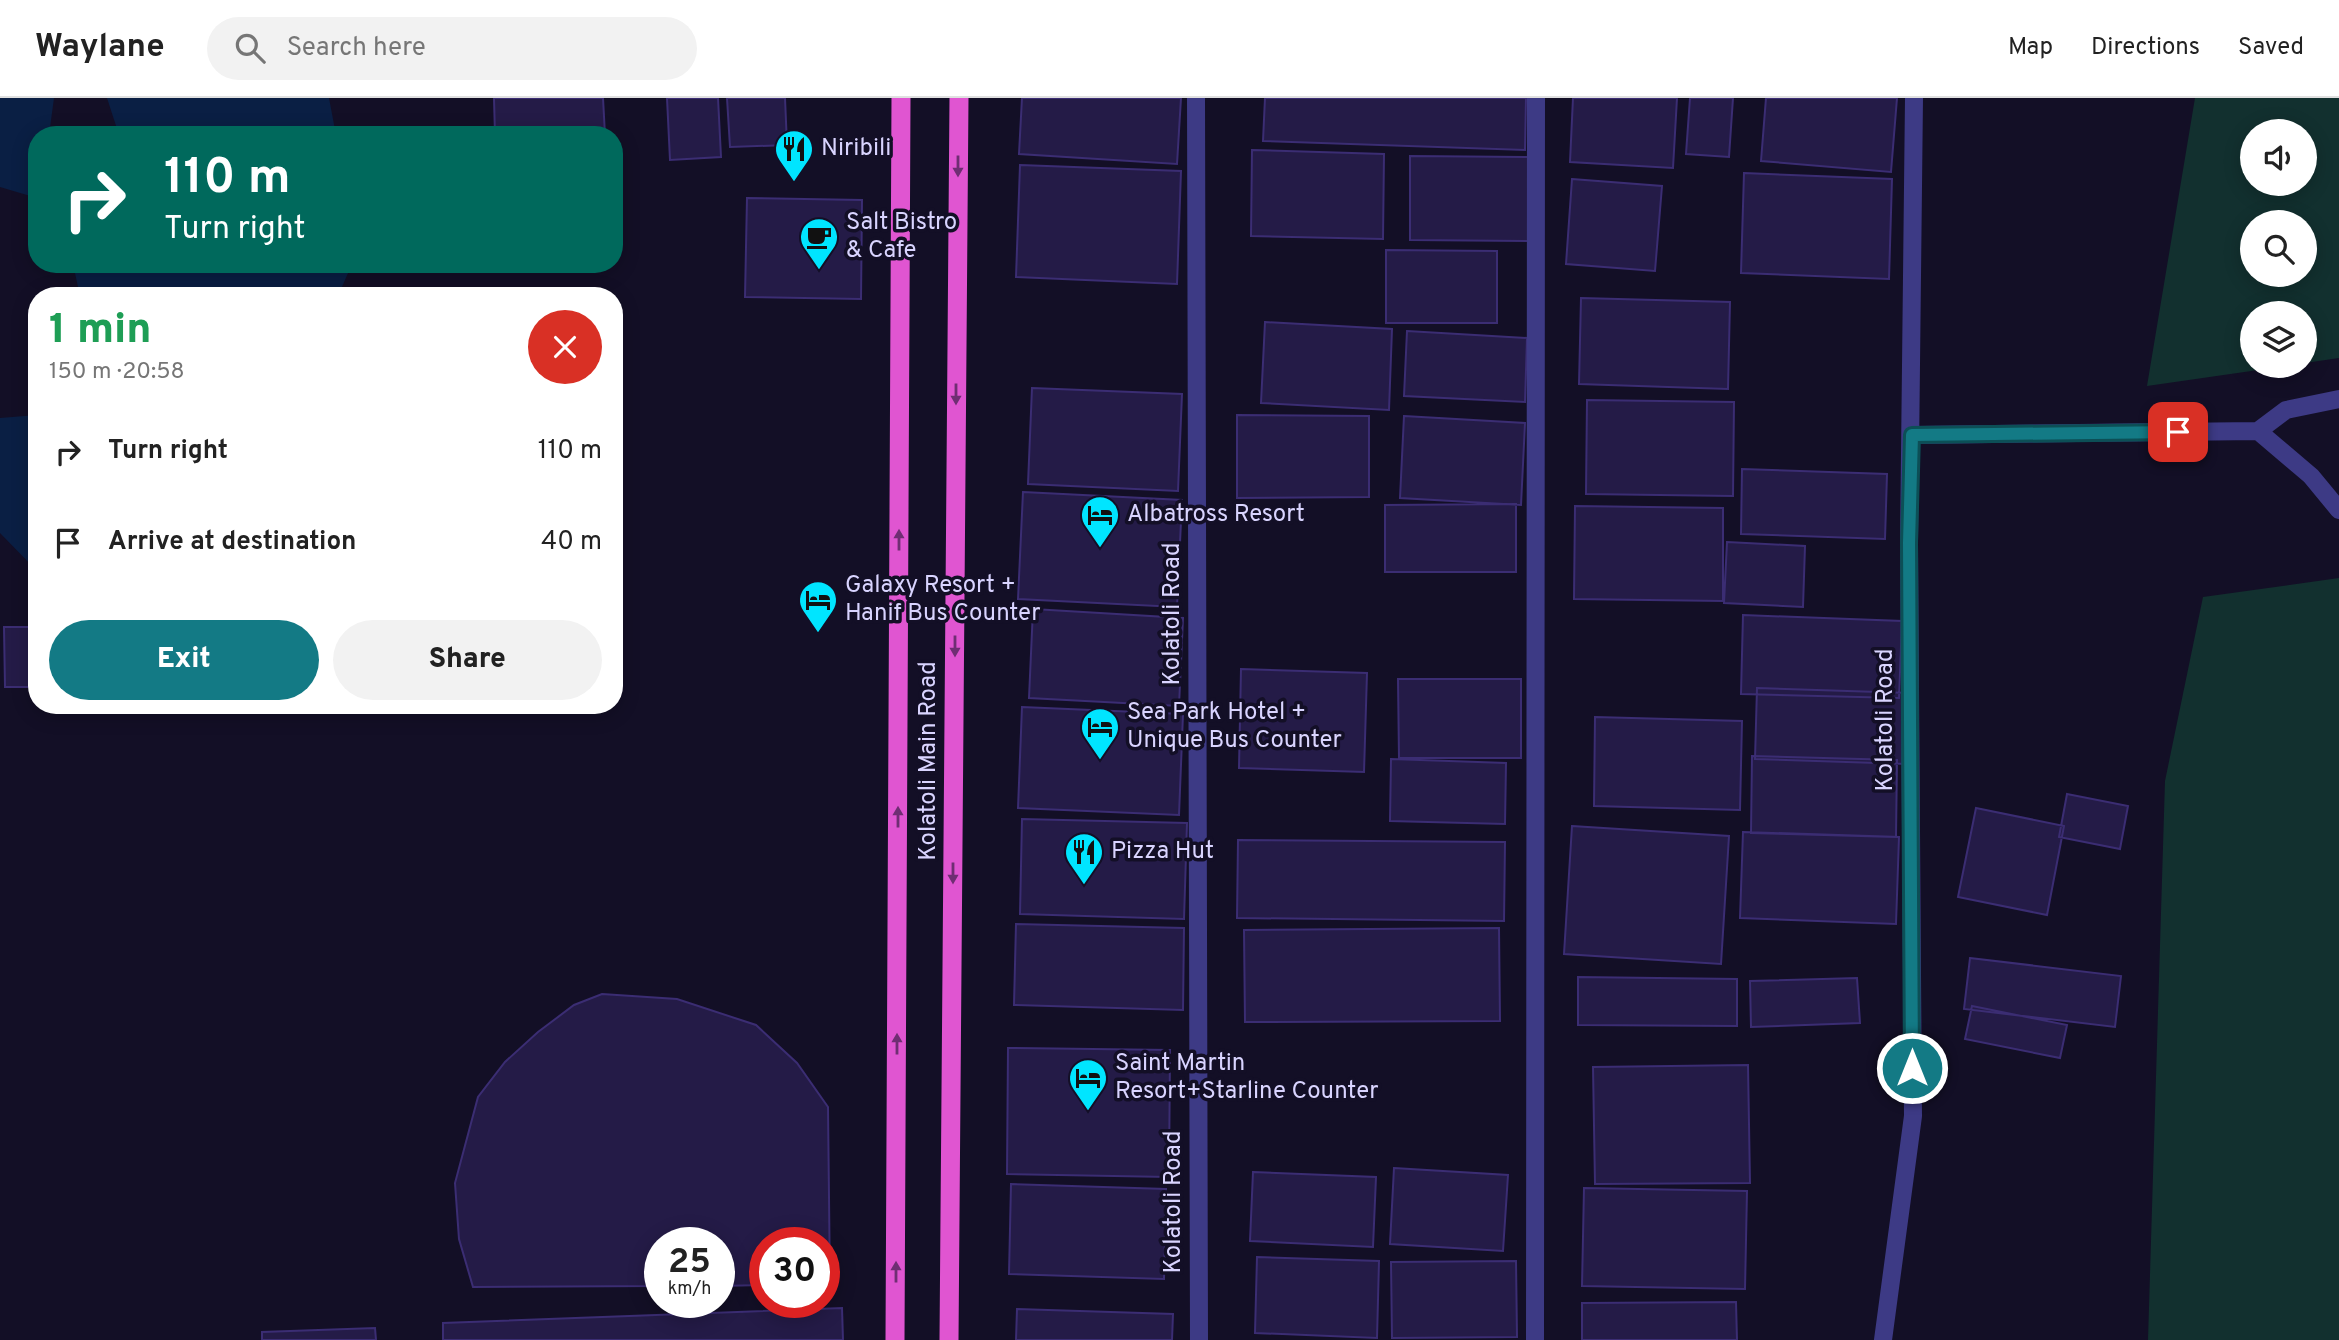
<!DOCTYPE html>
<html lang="en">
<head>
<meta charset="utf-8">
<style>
	body { margin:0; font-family:Overpass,sans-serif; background:#f2f2f2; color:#222; height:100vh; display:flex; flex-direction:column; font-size:26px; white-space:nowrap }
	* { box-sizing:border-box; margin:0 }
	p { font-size:23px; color:#767676 }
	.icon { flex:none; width:38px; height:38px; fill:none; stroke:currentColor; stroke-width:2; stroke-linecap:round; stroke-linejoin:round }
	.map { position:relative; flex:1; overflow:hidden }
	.sheet { position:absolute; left:28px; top:189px; width:595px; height:427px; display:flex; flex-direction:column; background:#fff; border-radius:28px; box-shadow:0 4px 18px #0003 }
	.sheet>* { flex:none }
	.top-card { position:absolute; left:28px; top:28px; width:595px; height:147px; border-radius:28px; box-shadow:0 4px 18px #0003; background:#00695c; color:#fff; overflow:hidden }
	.controls { position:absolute; left:2240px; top:21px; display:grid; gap:14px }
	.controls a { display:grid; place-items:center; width:77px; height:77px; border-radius:50%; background:#fff; box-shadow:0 4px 18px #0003; font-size:35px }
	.speed { position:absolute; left:644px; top:1129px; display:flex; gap:14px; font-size:35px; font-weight:700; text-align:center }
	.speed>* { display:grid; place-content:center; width:91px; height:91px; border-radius:50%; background:#fff; box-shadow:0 4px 18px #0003; line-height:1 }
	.speed small { font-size:18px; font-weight:400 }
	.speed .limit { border:10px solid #d22; background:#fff; color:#111 }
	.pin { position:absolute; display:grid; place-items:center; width:60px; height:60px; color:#fff; margin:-30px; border-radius:14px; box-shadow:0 4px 10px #0006 }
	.me { position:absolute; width:77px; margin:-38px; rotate:0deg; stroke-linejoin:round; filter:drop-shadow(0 0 5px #0008) }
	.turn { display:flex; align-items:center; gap:24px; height:147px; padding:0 21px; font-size:32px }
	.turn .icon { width:91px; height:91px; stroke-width:2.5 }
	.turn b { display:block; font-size:49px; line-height:60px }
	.round { display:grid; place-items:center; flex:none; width:74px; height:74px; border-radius:37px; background:#f2f2f2 }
	.overview { display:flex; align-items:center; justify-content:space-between; height:119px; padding:0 21px }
	h1 { font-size:42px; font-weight:800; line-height:52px; color:#1e9e55 }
	.cta { display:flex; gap:14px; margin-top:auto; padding:14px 21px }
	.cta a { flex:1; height:80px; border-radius:42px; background:#137a85; color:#fff; font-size:28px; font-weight:800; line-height:80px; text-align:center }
	.cta a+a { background:#f2f2f2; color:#222 }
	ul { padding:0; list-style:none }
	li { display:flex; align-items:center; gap:21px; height:91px; padding:0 21px }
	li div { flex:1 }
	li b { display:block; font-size:26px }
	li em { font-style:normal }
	header { display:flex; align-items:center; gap:42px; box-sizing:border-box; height:98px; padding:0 35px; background:#fff; border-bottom:2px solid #e0e0e0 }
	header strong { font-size:33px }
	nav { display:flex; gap:38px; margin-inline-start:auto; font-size:24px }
	.search { width:490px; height:63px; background:#f2f2f2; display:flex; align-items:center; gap:18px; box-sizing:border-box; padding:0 24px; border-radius:38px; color:#767676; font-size:26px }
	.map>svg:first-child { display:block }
	.green { fill:#12302f; fill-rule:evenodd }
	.water { fill:#0a1f44 }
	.building { fill:#241b47; stroke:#3b2d73; stroke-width:2 }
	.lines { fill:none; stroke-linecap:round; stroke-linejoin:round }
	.minor { stroke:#3d3a85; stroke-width:18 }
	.trunk { stroke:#e055d1; stroke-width:19 }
	.oneway { fill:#6f2e73 }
	.route-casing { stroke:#0c4f56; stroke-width:18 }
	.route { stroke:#137a85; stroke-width:12 }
	.labels { text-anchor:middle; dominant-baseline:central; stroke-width:7; stroke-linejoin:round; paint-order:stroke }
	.poi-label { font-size:24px; fill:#d9d4ff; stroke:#130f26; text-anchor:start }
	.street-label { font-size:24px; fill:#d9d4ff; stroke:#130f26 }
</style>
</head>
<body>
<header>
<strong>Waylane</strong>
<div class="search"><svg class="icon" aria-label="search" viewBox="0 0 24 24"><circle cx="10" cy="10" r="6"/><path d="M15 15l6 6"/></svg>Search here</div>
<nav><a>Map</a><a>Directions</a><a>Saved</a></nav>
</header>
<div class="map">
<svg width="2339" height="1242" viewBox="0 0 2339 1242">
	<rect width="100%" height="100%" fill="#130f26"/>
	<!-- green -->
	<path class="green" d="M 2195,0 L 2339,0 L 2339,260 L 2305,265 L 2305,215 L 2252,215 L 2252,268 L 2286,268 L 2147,288 ZM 2252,33 L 2305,33 L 2305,86 L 2252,86 ZM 2252,124 L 2305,124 L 2305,177 L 2252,177 Z
		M 2339,480 L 2339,1242 L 2148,1242 L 2165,683 L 2203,499 Z"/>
	<!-- water -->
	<path class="water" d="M 0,0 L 54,0 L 49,37 L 37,37 L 37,100 L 0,89 Z
		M 107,0 L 329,0 L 336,37 L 119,37 Z
		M 73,166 L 352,166 L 338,198 L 80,198 Z
		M 37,317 L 37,473 L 0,435 L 0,320 Z"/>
	<!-- building -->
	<path class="building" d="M 494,0 L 603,0 L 605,37 L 495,37 Z
		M 667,0 L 718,0 L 721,59 L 670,62 Z
		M 727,0 L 785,0 L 787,47 L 730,49 Z
		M 1022,0 L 1181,0 L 1177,66 L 1019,56 Z
		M 1265,0 L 1526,0 L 1525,52 L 1263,43 Z
		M 1573,0 L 1677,0 L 1673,70 L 1570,64 Z
		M 1690,0 L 1733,0 L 1729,59 L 1686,56 Z
		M 1766,0 L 1897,0 L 1891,74 L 1761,63 Z
		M 1252,52 L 1384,56 L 1383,141 L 1251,138 Z
		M 1410,58 L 1529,59 L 1528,143 L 1410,142 Z
		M 1020,67 L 1181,73 L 1177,186 L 1016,179 Z
		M 1744,75 L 1892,81 L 1889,181 L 1741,175 Z
		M 1572,81 L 1662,88 L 1655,173 L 1566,166 Z
		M 747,100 L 862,102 L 861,201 L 745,199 Z
		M 1386,152 L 1497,153 L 1497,225 L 1386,225 Z
		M 1581,200 L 1730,204 L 1728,291 L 1579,286 Z
		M 1265,224 L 1392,231 L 1389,312 L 1261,305 Z
		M 1407,233 L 1527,240 L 1525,304 L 1404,298 Z
		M 1032,290 L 1182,296 L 1178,393 L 1028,386 Z
		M 1587,302 L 1734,304 L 1733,398 L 1586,396 Z
		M 1237,317 L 1369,318 L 1369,399 L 1237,400 Z
		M 1404,318 L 1525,325 L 1521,407 L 1400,400 Z
		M 1742,371 L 1887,376 L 1885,441 L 1741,436 Z
		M 1023,394 L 1182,402 L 1177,509 L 1018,501 Z
		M 1516,406 L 1516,474 L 1385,474 L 1385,407 Z
		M 1575,408 L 1723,410 L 1723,503 L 1574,501 Z
		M 1727,444 L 1805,448 L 1803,509 L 1724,505 Z
		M 1033,511 L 1183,520 L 1179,608 L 1029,600 Z
		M 1743,517 L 1902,523 L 1899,600 L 1741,596 Z
		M 4,529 L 37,529 L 37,589 L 5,589 Z
		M 1241,571 L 1367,575 L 1364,674 L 1239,670 Z
		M 1398,581 L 1521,581 L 1521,660 L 1399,660 Z
		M 1757,590 L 1909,595 L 1907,666 L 1755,661 Z
		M 1022,609 L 1183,616 L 1179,717 L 1018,710 Z
		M 1595,619 L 1742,623 L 1740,712 L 1594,708 Z
		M 1752,658 L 1897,662 L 1896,739 L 1751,735 Z
		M 1391,661 L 1506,665 L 1505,726 L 1390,723 Z
		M 2067,696 L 2128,708 L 2120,751 L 2059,739 Z
		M 1976,710 L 2064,728 L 2047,817 L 1958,799 Z
		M 1022,721 L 1187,725 L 1184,821 L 1020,816 Z
		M 1572,728 L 1729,738 L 1721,866 L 1564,856 Z
		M 1743,734 L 1899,739 L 1896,826 L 1740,820 Z
		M 1238,742 L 1505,744 L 1504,823 L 1237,820 Z
		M 1016,826 L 1184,830 L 1183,912 L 1014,907 Z
		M 1499,830 L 1500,923 L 1245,924 L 1244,832 Z
		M 1970,860 L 2121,878 L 2115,929 L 1964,911 Z
		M 1578,879 L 1737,881 L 1737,928 L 1578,927 Z
		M 1857,880 L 1860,925 L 1751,929 L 1750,883 Z
		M 602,896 L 677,901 L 756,927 L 797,965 L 828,1009 L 830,1189 L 824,1189 L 824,1144 L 765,1144 L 765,1187 L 719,1188 L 719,1144 L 660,1144 L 660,1188 L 473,1189 L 459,1141 L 455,1085 L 478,999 L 505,964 L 538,934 L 574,907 Z
		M 1972,908 L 2067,927 L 2060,960 L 1965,941 Z
		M 1008,950 L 1170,952 L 1169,1079 L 1007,1076 Z
		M 1748,967 L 1750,1085 L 1595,1086 L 1593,969 Z
		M 1394,1070 L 1508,1077 L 1503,1153 L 1390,1146 Z
		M 1253,1074 L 1376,1079 L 1373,1149 L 1250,1143 Z
		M 1011,1086 L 1166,1091 L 1164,1181 L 1009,1176 Z
		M 1584,1090 L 1747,1093 L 1745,1191 L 1582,1188 Z
		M 1257,1159 L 1379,1163 L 1377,1240 L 1255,1235 Z
		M 1516,1163 L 1517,1239 L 1392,1240 L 1391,1164 Z
		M 1736,1204 L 1737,1242 L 1582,1242 L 1582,1205 Z
		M 842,1210 L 843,1242 L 443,1242 L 443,1225 Z
		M 1017,1211 L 1173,1216 L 1172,1242 L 1016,1242 Z
		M 375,1230 L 376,1242 L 262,1242 L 262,1234 Z"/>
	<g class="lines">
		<!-- minor -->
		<path class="minor" d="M 1196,0 L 1199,1242
			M 2258,333 L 2286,312 L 2339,301
			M 1912,337 L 2258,333 L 2311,378 L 2339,412
			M 1535,1242 L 1536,0
			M 1883,1242 L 1913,1018 L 1909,445 L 1914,0"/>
		<!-- trunk -->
		<path class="trunk" d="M 895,1242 L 901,0
			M 949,1242 L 959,0"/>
	</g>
	<!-- one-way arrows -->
	<defs><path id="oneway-solid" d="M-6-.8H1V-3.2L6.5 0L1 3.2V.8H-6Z" transform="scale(1.75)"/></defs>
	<g class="oneway">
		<use href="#oneway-solid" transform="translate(958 68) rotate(90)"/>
		<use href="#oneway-solid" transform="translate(956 296) rotate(90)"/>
		<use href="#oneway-solid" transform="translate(899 442) rotate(-90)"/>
		<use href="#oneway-solid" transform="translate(955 548) rotate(90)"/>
		<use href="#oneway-solid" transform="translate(898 719) rotate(-90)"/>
		<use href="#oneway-solid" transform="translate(953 775) rotate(90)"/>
		<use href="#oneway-solid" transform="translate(897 946) rotate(-90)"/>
		<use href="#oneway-solid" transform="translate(896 1174) rotate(-90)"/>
	</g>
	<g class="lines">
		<defs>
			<path id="route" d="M 1912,970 L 1909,445 L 1912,337 L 2178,334"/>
		</defs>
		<!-- route casing -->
		<use href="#route" class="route-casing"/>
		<!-- route -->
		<use href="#route" class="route"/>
	</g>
	<!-- icons -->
	<defs>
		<symbol id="restaurant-pin" viewBox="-11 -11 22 30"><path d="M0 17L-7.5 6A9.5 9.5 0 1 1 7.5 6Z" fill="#00e5ff" stroke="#130f26"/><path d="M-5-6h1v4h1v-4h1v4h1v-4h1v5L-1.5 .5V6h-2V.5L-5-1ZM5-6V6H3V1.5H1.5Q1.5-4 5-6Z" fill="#111"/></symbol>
		<symbol id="cafe-pin" viewBox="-11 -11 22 30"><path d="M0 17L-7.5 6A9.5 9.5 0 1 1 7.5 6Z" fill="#00e5ff" stroke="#130f26"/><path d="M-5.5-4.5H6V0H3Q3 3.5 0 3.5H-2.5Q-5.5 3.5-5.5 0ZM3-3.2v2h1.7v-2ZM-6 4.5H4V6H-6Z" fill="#111"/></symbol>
		<symbol id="hotel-pin" viewBox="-11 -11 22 30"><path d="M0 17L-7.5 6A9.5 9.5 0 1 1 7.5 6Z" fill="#00e5ff" stroke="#130f26"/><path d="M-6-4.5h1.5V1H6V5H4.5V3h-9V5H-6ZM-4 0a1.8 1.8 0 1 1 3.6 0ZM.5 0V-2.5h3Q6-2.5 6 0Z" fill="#111"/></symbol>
	</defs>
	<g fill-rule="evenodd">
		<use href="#restaurant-pin" x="772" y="29" width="44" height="60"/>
		<use href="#cafe-pin" x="797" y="117" width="44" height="60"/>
		<use href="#hotel-pin" x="1078" y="395" width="44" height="60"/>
		<use href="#hotel-pin" x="796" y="480" width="44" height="60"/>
		<use href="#hotel-pin" x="1078" y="607" width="44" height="60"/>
		<use href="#restaurant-pin" x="1062" y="732" width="44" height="60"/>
		<use href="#hotel-pin" x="1066" y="958" width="44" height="60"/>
	</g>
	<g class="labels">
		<!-- poi labels -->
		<g class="poi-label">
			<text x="821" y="51">Niribili</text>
			<text x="846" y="125">Salt Bistro<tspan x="846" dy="28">&amp; Cafe</tspan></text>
			<text x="1127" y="417">Albatross Resort</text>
			<text x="845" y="488">Galaxy Resort +<tspan x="845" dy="28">Hanif Bus Counter</tspan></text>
			<text x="1127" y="615">Sea Park Hotel +<tspan x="1127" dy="28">Unique Bus Counter</tspan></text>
			<text x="1111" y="754">Pizza Hut</text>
			<text x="1115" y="966">Saint Martin<tspan x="1115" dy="28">Resort+Starline Counter</tspan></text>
		</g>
		<!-- street labels -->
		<g class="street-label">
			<text transform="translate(1173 516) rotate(-90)">Kolatoli Road</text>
			<text transform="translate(1886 622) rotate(-90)">Kolatoli Road</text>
			<text transform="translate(929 663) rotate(-90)">Kolatoli Main Road</text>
			<text transform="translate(1174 1104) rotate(-90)">Kolatoli Road</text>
		</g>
	</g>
</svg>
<div class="controls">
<a><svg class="icon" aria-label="sound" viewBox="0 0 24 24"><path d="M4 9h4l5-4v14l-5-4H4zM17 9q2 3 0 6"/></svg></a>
<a><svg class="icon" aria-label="search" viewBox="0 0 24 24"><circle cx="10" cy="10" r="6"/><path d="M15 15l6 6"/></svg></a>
<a><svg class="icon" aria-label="layers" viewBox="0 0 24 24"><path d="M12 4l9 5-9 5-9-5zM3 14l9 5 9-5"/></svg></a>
</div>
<div class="speed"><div>25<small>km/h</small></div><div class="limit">30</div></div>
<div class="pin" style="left:2178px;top:334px;background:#d93025"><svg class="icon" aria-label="arrive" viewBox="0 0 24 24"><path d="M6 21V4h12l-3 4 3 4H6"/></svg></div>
<svg class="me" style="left:1912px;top:970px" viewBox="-20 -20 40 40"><circle r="17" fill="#137a85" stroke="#fff" stroke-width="3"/><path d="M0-11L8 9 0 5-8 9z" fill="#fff"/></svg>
<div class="top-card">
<div class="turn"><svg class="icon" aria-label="right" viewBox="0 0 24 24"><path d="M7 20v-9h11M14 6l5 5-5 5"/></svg><div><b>110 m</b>Turn right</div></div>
</div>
<section class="sheet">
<div class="overview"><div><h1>1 min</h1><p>150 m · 20:58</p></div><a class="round" style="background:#d93025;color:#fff"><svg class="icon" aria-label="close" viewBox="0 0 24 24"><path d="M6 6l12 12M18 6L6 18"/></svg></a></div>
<ul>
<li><svg class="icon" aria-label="right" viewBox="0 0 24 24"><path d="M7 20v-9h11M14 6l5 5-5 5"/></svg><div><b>Turn right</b></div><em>110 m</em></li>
<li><svg class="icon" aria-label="arrive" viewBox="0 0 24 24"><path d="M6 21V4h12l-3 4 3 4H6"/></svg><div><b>Arrive at destination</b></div><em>40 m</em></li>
</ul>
<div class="cta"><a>Exit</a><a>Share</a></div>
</section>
</div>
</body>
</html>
